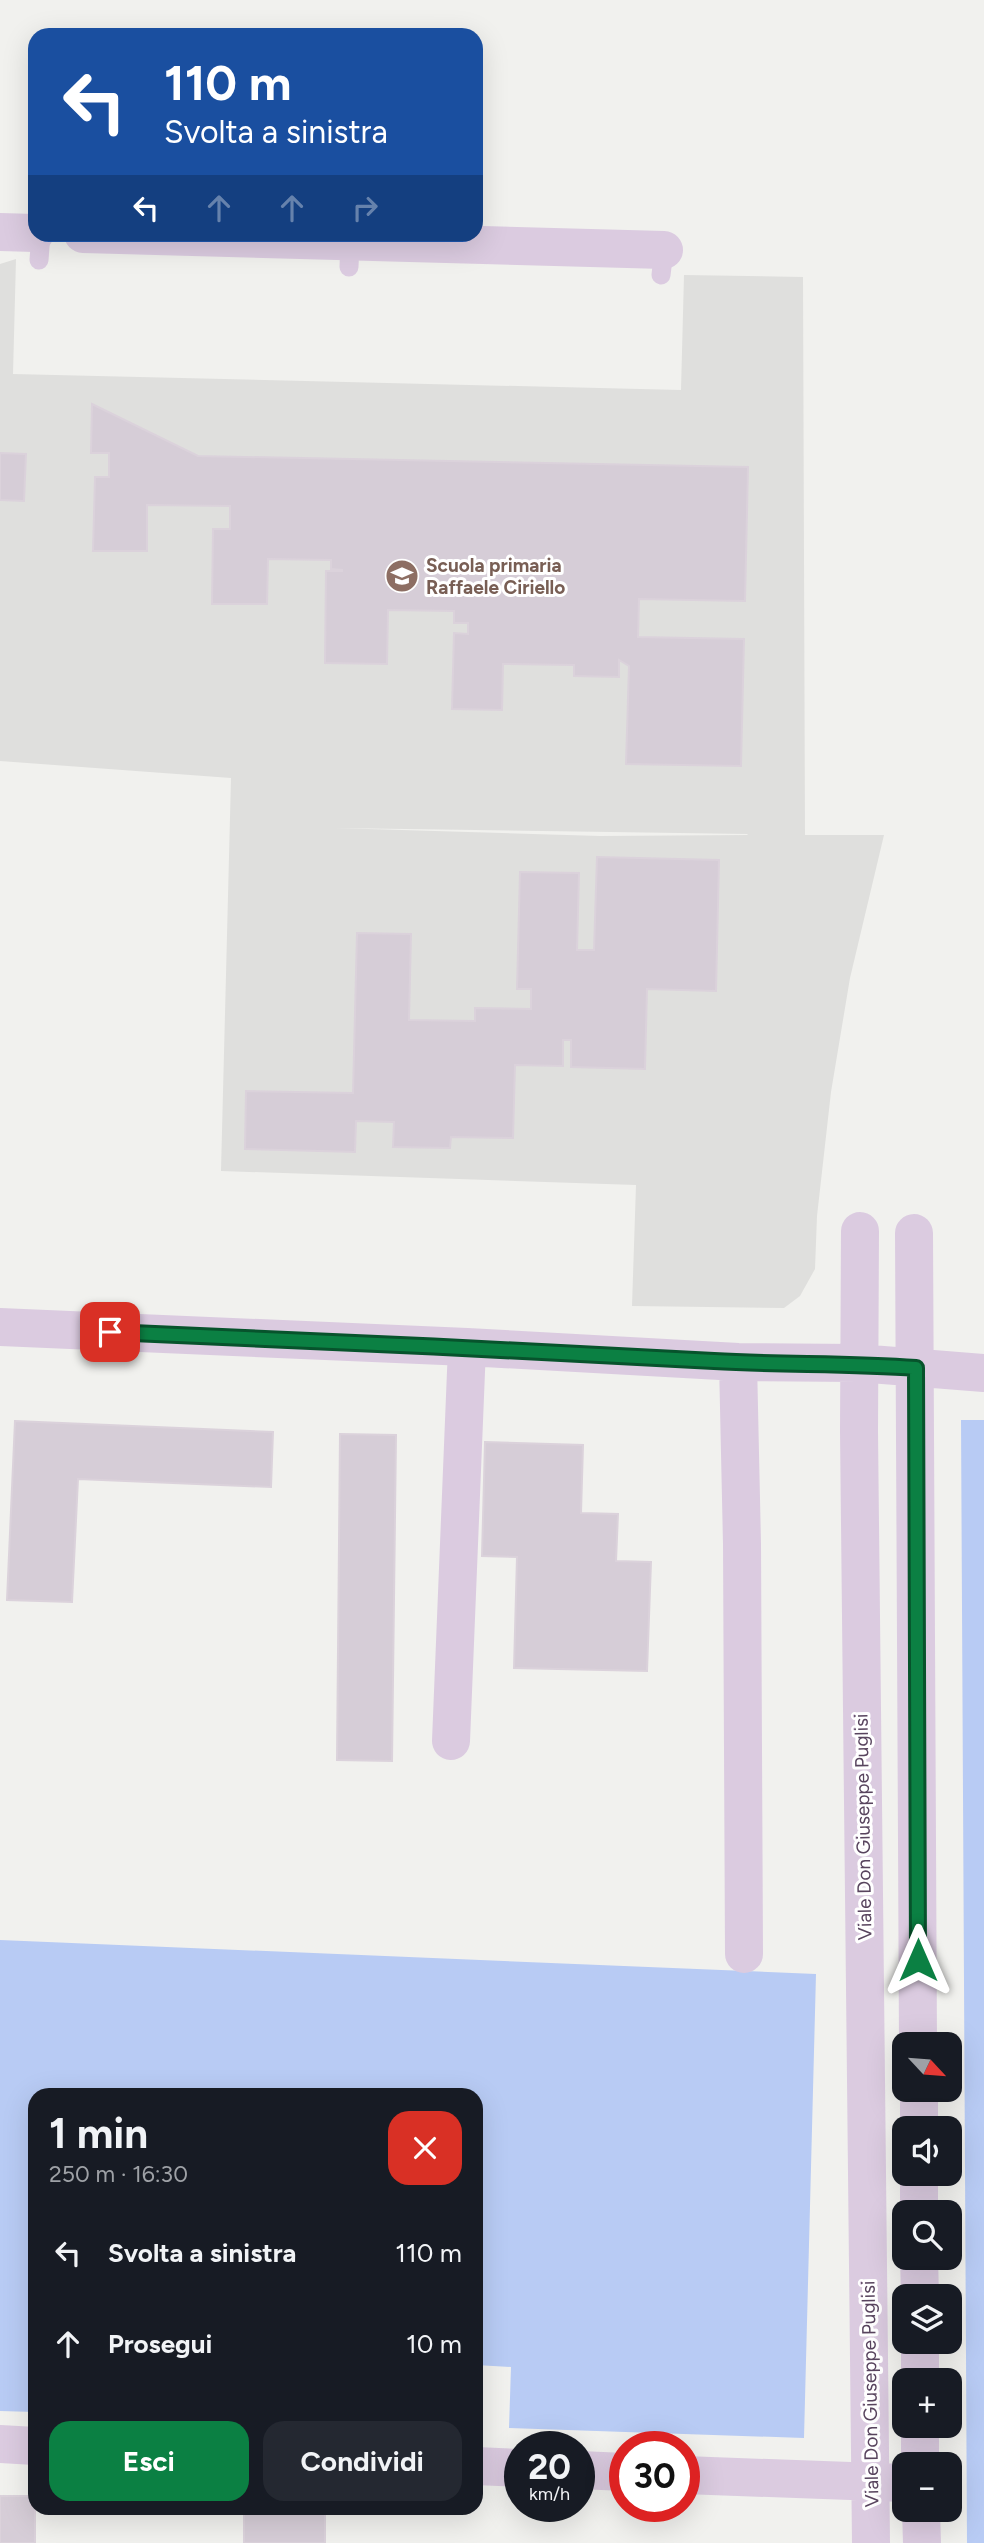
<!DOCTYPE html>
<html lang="it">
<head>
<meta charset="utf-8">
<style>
	body { margin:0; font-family:Figtree,sans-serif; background:#242831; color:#f1f3f6; height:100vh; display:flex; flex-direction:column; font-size:26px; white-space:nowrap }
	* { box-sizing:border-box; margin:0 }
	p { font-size:23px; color:#9ea1a6 }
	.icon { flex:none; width:38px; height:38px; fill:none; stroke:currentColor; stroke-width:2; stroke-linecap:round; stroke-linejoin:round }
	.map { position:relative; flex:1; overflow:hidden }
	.side { position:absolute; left:28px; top:2088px; width:455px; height:427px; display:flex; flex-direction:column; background:#171b24; border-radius:21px; box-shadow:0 7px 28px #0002 }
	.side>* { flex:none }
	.guide { position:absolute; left:28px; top:28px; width:455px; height:214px; border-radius:21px; box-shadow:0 7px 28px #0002; background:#1a4fa0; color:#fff; overflow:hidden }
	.needle { width:46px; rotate:116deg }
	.fabs { position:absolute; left:892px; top:2032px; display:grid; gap:14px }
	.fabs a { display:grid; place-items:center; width:70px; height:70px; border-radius:14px; background:#171b24; box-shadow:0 7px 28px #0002; font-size:35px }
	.speed { position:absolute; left:504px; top:2431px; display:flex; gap:14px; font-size:35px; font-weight:700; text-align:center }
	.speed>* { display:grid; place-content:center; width:91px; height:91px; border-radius:50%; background:#171b24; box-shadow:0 7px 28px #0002; line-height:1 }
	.speed small { font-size:18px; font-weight:400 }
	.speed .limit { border:10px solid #d22; background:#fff; color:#111 }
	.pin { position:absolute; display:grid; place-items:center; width:60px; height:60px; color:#fff; margin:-30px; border-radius:14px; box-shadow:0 4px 10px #0006 }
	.me { position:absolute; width:77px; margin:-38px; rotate:0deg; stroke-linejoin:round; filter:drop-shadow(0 0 5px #0008) }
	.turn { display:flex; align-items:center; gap:24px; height:147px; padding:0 21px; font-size:32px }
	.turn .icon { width:91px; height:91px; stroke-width:2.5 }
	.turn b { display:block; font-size:49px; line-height:60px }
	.lanes { display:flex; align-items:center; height:66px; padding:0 21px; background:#0003; justify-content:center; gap:35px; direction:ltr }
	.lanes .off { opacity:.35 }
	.round { display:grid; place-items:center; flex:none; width:74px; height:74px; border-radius:21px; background:#242831 }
	.overview { display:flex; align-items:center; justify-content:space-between; height:119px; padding:0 21px }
	h1 { font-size:42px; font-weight:700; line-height:52px }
	.action { display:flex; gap:14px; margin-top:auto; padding:14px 21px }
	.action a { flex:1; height:80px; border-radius:21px; background:#0b8043; color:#fff; font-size:28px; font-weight:700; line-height:80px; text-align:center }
	.action a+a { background:#242831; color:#f1f3f6 }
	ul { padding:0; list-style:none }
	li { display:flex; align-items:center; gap:21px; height:91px; padding:0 21px }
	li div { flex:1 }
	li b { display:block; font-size:26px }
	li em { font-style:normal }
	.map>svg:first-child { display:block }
	.education { fill:#dfdfdd; fill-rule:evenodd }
	.green { fill:#b8cbf4 }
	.building { fill:#d6cdd7; stroke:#dbd2db; stroke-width:2 }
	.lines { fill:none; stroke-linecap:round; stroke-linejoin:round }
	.lane { stroke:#dbcbe0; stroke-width:19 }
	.street { stroke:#dbcbe0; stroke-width:38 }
	.route-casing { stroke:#07532c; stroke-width:18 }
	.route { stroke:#0b8043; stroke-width:12 }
	.labels { text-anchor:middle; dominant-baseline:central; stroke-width:6; stroke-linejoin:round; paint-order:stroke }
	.education-label { font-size:19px; font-weight:bold; fill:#785e54; stroke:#fff; text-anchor:start }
	.street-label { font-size:19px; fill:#58445e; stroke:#fff }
</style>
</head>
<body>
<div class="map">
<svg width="984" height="2543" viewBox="0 0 984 2543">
	<rect width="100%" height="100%" fill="#f1f1ee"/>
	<!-- education -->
	<path class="education" d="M 16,259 L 13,374 L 681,390 L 684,275 L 803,277 L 805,835 L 884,835 L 850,978 L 831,1092 L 817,1216 L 815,1269 L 800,1296 L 784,1308 L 632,1306 L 636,1185 L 221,1171 L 231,778 L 0,761 L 0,264 ZM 335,828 L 747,834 L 748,835 L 600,836 Z"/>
	<!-- green -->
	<path class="green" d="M 961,1420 L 984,1420 L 984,2543 L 967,2543 Z
		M 0,1940 L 816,1974 L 804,2438 L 509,2428 L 511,2367 L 476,2365 L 476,2095 L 35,2095 L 35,2412 L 0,2411 Z"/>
	<!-- building -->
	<path class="building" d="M 92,404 L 198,456 L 748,467 L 745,601 L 639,599 L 638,637 L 744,639 L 741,766 L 626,764 L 629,666 L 619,660 L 619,677 L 574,676 L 574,665 L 503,664 L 502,710 L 452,709 L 454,633 L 468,634 L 468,623 L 454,623 L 454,611 L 388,610 L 387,664 L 325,663 L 326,571 L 342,571 L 342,570 L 331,569 L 331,560 L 268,559 L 267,604 L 212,604 L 213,529 L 230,529 L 230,506 L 147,505 L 147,551 L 93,551 L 95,477 L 109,477 L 109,453 L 91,453 Z
		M 0,453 L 26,454 L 24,501 L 0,500 Z
		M 597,857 L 719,860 L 716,991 L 647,989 L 645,1069 L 571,1067 L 571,1040 L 563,1040 L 563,1066 L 515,1065 L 513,1138 L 451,1137 L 450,1148 L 393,1147 L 394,1122 L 356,1121 L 355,1152 L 245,1149 L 246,1091 L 353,1093 L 357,933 L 411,934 L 409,1020 L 475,1021 L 475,1008 L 531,1009 L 531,989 L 517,989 L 520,872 L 579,873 L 577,950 L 594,950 Z
		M 15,1421 L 273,1432 L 271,1487 L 78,1479 L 72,1602 L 7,1600 Z
		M 340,1434 L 396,1435 L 392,1761 L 337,1760 Z
		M 485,1442 L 583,1445 L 581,1513 L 618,1514 L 616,1561 L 651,1562 L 647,1671 L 514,1668 L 517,1557 L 482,1556 Z
		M 0,2496 L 35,2496 L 35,2543 L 0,2543 Z
		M 244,2512 L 325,2512 L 325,2543 L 244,2543 Z"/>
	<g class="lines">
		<!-- lane -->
		<path class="lane" d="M 39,260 L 41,234
			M 349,267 L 350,240
			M 661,275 L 664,250"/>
		<!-- street -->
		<path class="street" d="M 0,232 L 35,233
			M 83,234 L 664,250
			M 860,1231 L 859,1431 L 871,2543
			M 914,1233 L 918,2044
			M 0,1327 L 467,1347 L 738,1362 L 858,1363 L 984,1373
			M 738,1362 L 742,1544 L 744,1954
			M 451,1741 L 467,1347
			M 919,2090 L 919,2128
			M 919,2174 L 919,2212
			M 919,2258 L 920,2296
			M 920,2342 L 920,2380
			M 920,2426 L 920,2464
			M 0,2444 L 35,2446
			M 476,2466 L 520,2468
			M 579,2470 L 625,2472
			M 684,2475 L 905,2483
			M 921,2510 L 922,2543"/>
	</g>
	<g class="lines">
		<defs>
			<path id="route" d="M 110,1332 C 311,1340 513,1350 714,1361 C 782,1365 849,1363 916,1368 L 918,1960"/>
		</defs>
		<!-- route casing -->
		<use href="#route" class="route-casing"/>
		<!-- route -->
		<use href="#route" class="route"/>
	</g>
	<!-- icons -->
	<defs>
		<symbol id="school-disc" viewBox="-11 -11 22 22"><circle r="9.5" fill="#8d6e63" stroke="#fff"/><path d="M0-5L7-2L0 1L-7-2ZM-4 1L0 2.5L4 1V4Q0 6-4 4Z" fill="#fff"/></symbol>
	</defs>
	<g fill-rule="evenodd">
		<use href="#school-disc" x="383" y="557" width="38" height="38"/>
	</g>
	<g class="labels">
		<!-- education labels -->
		<g class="education-label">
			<text x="426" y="565">Scuola primaria<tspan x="426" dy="22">Raffaele Ciriello</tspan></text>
		</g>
		<!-- street labels -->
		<g class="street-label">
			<text transform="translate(863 1827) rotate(-91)">Viale Don Giuseppe Puglisi</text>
			<text transform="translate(870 2394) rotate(-91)">Viale Don Giuseppe Puglisi</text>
		</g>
	</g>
</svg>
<div class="fabs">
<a><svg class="needle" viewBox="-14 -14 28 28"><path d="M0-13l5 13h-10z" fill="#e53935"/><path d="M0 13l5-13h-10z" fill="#9ea1a6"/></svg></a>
<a><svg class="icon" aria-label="sound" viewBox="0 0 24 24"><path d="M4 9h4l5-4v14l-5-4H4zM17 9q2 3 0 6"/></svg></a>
<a><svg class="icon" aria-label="search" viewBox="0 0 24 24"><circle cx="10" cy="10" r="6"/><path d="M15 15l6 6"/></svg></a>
<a><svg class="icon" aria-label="layers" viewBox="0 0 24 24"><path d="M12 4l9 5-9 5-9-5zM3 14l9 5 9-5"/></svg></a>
<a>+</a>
<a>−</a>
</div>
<div class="speed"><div>20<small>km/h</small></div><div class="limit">30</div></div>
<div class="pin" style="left:110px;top:1332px;background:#d93025"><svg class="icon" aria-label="arrive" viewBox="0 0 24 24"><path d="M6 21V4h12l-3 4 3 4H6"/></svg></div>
<svg class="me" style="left:918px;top:1960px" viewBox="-20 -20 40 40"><path d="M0-17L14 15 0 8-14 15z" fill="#0b8043" stroke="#fff" stroke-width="4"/></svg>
<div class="guide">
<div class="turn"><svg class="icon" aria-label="left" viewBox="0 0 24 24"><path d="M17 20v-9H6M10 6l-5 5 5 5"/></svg><div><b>110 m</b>Svolta a sinistra</div></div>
<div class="lanes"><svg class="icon" aria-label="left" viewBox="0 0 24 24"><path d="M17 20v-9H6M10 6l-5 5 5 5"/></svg><svg class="icon off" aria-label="ahead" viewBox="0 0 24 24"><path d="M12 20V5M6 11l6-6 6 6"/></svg><svg class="icon off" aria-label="ahead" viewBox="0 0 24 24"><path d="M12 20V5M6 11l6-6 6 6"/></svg><svg class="icon off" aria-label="right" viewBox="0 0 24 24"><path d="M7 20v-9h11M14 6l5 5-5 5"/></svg></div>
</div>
<section class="side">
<div class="overview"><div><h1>1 min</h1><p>250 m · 16:30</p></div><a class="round" style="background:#d93025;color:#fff"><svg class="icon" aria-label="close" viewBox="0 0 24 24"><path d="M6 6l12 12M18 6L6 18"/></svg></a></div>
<ul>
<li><svg class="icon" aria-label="left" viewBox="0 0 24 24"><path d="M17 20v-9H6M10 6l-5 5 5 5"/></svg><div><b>Svolta a sinistra</b></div><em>110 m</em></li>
<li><svg class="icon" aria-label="ahead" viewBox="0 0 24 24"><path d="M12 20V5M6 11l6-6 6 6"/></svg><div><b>Prosegui</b></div><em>10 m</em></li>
</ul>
<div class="action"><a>Esci</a><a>Condividi</a></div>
</section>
</div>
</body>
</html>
